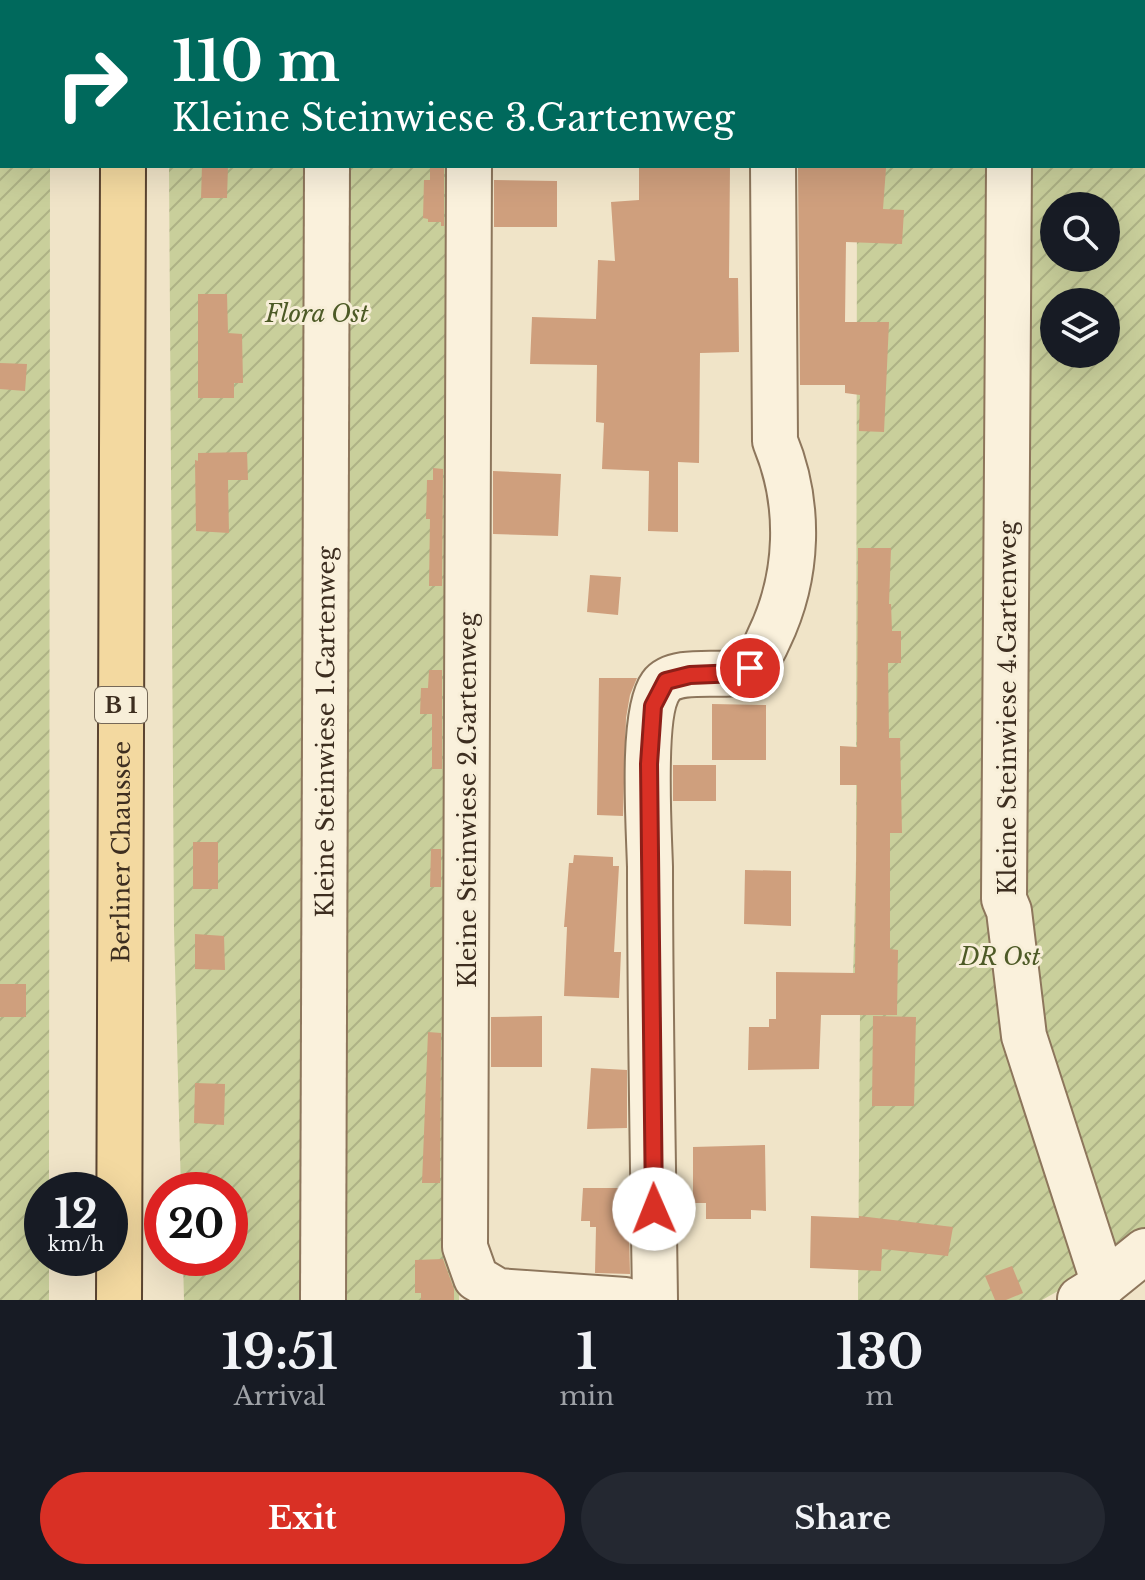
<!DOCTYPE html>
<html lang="en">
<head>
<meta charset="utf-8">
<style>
	body { margin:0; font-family:"Libre Baskerville",serif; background:#242831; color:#f1f3f6; height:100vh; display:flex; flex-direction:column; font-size:30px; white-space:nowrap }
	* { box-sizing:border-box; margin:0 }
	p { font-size:26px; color:#9ea1a6 }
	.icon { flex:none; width:44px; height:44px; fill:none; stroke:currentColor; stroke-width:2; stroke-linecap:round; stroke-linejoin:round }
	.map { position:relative; height:1300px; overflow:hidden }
	.sheet { display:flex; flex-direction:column; background:#171b24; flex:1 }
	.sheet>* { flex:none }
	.guide { position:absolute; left:0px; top:0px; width:1146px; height:168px; box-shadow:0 8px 32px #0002; background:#00695c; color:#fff; overflow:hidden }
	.tools { position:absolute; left:1040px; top:192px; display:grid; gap:16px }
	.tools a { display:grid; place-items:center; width:80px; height:80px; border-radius:50%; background:#171b24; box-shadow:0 8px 32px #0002; font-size:40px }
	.speed { position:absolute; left:24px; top:1172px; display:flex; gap:16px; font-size:40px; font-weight:700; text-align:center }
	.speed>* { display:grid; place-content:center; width:104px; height:104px; border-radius:50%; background:#171b24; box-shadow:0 8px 32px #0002; line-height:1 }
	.speed small { font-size:20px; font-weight:400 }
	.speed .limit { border:12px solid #d22; background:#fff; color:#111 }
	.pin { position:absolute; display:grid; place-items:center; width:68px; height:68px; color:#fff; margin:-34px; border:4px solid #fff; border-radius:50%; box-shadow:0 2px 8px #0007 }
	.me { position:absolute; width:88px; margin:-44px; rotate:359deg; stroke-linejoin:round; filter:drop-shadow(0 0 6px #0008) }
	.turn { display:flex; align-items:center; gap:28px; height:168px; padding:0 40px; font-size:36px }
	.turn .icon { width:104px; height:104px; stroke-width:2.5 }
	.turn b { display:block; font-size:56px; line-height:68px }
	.eta { display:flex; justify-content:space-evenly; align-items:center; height:136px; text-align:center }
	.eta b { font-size:48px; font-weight:700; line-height:56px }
	.button { display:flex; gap:16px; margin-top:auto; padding:16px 40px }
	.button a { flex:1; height:92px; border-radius:48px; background:#d93025; color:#fff; font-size:32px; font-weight:700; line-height:92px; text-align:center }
	.button a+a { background:#242831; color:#f1f3f6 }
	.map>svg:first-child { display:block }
	.garden { fill:url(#garden-furrows); fill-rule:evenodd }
	.building { fill:#cf9f7d }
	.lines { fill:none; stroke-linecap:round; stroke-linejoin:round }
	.minor-casing { stroke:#8d765c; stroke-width:48 }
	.major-casing { stroke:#5b4430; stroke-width:48 }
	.minor { stroke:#faf1dc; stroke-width:44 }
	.major { stroke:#f3d9a0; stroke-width:44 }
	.route-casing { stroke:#8d1f18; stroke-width:20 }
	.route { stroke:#d93025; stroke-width:14 }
	.labels { text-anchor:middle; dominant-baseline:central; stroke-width:6; stroke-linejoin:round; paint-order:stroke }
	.shield { fill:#f7eed8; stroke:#756857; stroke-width:2 }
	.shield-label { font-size:22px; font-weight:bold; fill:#3d2e20 }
	.park-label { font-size:24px; font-style:italic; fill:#4d5a26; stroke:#f7eed8 }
	.street-label { font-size:24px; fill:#3d2e20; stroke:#f7eed8 }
</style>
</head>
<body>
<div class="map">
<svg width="1145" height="1300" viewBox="0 0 1145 1300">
	<defs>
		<pattern id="garden-furrows" width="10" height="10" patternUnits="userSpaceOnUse" patternTransform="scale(2)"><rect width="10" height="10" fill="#c9cf9b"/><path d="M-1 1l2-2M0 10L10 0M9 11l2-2" fill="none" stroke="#aeb285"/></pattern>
	</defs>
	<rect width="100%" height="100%" fill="#f0e4c8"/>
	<!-- garden -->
	<path class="garden" d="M 0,0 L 50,0 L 2,2 L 2,166 L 50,166 L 49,1190 L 42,1190 L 42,1258 L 49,1258 L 49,1300 L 0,1300 Z
		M 168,0 L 464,0 L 464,2 L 168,2 Z
		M 858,0 L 1145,0 L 1145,1230 L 1092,1272 L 1042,1300 L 858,1300 L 860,1010 L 853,979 L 856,861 L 857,166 L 1144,166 L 1144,2 ZM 1054,206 L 1106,206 L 1106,258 L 1054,258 ZM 1054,302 L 1106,302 L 1106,354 L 1054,354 Z
		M 169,166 L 463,166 L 459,1300 L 184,1300 L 183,1258 L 230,1258 L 230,1190 L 181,1190 L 174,930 Z"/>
	<!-- building -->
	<path class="building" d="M 202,166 L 228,166 L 227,198 L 201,198 Z
		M 430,166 L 444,166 L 444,226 L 441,226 L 441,222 L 428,222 L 428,219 L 423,218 L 424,180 L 430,180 Z
		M 639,166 L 730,166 L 729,278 L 738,278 L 739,352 L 700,353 L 699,463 L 678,462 L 678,532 L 648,531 L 649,471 L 602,469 L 604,423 L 596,422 L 597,365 L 530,364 L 532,317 L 596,319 L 598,260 L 615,261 L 611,202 L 639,200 Z
		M 798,166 L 886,168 L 883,209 L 904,210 L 902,244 L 846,242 L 845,322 L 889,322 L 884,432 L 859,431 L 860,395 L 845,393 L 845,385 L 800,385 Z
		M 494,180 L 557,181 L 557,227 L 494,227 Z
		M 198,294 L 227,294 L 228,333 L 242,334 L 243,383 L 234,383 L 234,398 L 198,398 Z
		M 0,363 L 27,364 L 25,391 L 0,389 Z
		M 247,452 L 248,480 L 228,480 L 229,533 L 196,531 L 195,460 L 198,461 L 198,453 Z
		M 433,468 L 443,469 L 442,586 L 429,586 L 430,519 L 426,519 L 427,480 L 433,480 Z
		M 493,471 L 561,474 L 558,536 L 493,534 Z
		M 858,548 L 891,548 L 889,604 L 891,604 L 892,631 L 901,631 L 901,663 L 888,663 L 889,738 L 900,738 L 902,833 L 890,833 L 890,949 L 898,950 L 897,1015 L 821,1015 L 819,1069 L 748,1070 L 749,1027 L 769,1027 L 769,1019 L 776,1019 L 776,972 L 855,973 L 857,785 L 840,785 L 840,746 L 857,747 Z
		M 590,575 L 621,577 L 618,615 L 587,612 Z
		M 429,670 L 442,670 L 442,769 L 432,769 L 432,714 L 420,714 L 421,688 L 428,688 Z
		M 599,678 L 637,678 L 630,695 L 626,718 L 623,816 L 597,815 Z
		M 712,704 L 766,705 L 766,760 L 712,760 Z
		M 673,765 L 716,765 L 716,801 L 673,801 Z
		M 193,842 L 218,842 L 218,889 L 193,889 Z
		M 431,849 L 441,849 L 441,887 L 430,887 Z
		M 574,855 L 613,857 L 613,866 L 619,866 L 614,952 L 621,952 L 619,998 L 564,996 L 567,927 L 564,927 L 569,863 L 573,863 Z
		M 745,870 L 791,871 L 791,926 L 744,924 Z
		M 195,934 L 224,936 L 225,970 L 195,969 Z
		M 0,984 L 26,984 L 26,1017 L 0,1017 Z
		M 542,1016 L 542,1067 L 491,1067 L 491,1017 Z
		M 873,1016 L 916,1017 L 914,1106 L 872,1106 Z
		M 428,1032 L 441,1033 L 440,1183 L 422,1183 Z
		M 591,1068 L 627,1070 L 627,1128 L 587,1129 Z
		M 195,1083 L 225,1084 L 224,1125 L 194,1123 Z
		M 765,1145 L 766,1211 L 751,1210 L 751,1219 L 706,1219 L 706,1203 L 693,1203 L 693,1147 Z
		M 583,1188 L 628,1188 L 630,1274 L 595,1273 L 596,1227 L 590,1227 L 590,1221 L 581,1221 Z
		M 811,1216 L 859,1218 L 859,1216 L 953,1227 L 948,1256 L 882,1249 L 881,1271 L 810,1268 Z
		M 443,1259 L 454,1289 L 454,1300 L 421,1300 L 421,1293 L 415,1293 L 415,1260 Z
		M 1012,1266 L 1023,1293 L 1006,1300 L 995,1300 L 985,1276 Z"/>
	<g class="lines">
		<defs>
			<g id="minor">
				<path d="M 327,2 L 327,0"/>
				<path d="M 470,2 L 470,0"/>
				<path d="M 773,2 L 773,0"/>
				<path d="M 1010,2 L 1010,0"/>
				<path d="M 469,166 L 465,1247 L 476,1278 L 498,1291 L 625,1300"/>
				<path d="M 1009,166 L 1004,899 L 1009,911 L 1024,1036 L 1104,1284"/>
				<path d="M 1080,1299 L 1104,1284 L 1145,1251"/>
				<path id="s1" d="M 323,1300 L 327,166"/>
				<path d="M 655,1300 C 653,1156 650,1011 650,867 C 649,829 641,713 661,686 C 674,668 717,676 738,673 C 755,668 762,654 769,638 C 799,576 801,504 775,441 L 773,166"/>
			</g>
			<g id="major">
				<path d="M 123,2 L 123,0"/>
				<path id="s2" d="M 119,1300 L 123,166"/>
			</g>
		</defs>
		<!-- minor casing -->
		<use href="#minor" class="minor-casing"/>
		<!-- major casing -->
		<use href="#major" class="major-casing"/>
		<!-- minor -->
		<use href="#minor" class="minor"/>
		<!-- major -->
		<use href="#major" class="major"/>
	</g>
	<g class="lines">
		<defs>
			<path id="route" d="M 654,1209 L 649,764 L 653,706 L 666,681 L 690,675 L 738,673 L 750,668"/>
		</defs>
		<!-- route casing -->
		<use href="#route" class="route-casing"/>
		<!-- route -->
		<use href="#route" class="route"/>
	</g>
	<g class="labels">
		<!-- shield labels -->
		<rect class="shield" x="95" y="687" width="52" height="36" rx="6"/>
		<g class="shield-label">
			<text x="121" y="705">B 1</text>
		</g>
		<!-- park labels -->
		<g class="park-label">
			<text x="317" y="313">Flora Ost</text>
			<text x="1000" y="956">DR Ost</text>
		</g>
		<!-- street labels -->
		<g class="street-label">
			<text transform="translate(1007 708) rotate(-90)">Kleine Steinwiese 4.Gartenweg</text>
			<text stroke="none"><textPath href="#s1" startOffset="568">Kleine Steinwiese 1.Gartenweg</textPath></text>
			<text transform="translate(467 800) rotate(-90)">Kleine Steinwiese 2.Gartenweg</text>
			<text stroke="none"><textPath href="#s2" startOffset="448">Berliner Chaussee</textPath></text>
		</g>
	</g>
</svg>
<div class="tools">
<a><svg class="icon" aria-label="search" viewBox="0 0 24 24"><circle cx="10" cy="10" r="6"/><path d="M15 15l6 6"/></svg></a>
<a><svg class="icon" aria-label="layers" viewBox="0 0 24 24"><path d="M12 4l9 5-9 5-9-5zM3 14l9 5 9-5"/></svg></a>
</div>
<div class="speed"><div>12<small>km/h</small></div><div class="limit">20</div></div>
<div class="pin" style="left:750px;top:668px;background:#d93025"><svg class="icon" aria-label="arrive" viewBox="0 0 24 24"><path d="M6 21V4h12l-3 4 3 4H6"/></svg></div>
<svg class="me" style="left:654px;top:1209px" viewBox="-20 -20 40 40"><circle r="19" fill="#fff"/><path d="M0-13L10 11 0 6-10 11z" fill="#d93025"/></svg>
<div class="guide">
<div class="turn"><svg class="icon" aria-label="right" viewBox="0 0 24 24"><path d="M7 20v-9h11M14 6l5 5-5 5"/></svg><div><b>110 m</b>Kleine Steinwiese 3.Gartenweg</div></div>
</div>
</div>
<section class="sheet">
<div class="eta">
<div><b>19:51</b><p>Arrival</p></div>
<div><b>1</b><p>min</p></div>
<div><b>130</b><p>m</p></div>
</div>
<div class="button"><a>Exit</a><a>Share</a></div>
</section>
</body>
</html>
